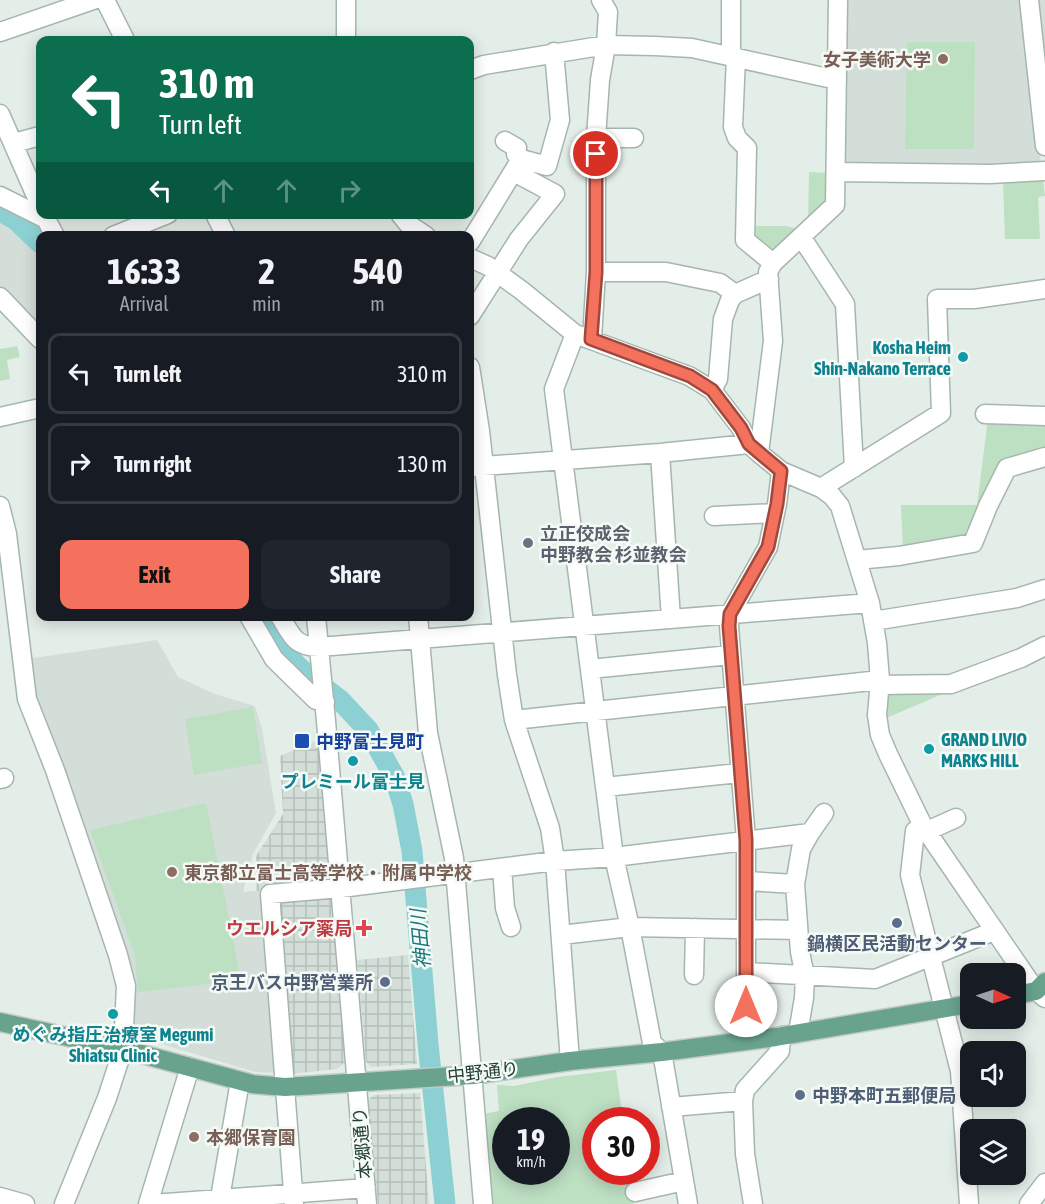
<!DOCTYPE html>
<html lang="en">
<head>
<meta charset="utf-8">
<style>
	body { margin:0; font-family:"Asap Condensed","Noto Sans JP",sans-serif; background:#20242c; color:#f1f3f6; height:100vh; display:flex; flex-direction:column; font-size:22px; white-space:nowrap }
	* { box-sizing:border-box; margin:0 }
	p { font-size:20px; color:#9ea1a6 }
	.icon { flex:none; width:33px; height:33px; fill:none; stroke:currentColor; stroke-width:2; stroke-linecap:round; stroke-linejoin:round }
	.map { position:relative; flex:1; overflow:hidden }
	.details { position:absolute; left:36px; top:231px; width:438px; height:390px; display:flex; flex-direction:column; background:#171b24; border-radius:12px; box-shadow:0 3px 15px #0003 }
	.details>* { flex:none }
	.banner { position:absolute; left:36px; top:36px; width:438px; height:183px; border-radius:12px; box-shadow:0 3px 15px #0003; background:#0b6e4f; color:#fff; overflow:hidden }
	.needle { width:39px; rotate:93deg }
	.buttons { position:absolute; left:960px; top:963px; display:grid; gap:12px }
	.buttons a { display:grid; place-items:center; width:66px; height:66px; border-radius:12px; background:#171b24; box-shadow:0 3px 15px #0003; font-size:30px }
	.speed { position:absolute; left:492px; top:1107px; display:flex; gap:12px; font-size:30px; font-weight:700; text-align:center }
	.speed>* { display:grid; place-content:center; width:78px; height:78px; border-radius:50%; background:#171b24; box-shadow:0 3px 15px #0003; line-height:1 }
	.speed small { font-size:15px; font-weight:400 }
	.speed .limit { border:9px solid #d22; background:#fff; color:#111 }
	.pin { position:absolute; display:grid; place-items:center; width:51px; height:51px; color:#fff; margin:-26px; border:3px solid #fff; border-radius:50%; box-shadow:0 2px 6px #0007 }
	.me { position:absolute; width:66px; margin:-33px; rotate:0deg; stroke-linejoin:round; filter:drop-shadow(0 0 4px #0008) }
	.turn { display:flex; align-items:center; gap:21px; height:126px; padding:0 24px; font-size:27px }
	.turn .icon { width:78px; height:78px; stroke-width:2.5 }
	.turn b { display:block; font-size:42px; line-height:51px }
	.lanes { display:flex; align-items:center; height:57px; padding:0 24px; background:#0003; justify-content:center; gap:30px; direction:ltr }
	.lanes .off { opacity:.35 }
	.eta { display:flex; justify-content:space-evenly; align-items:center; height:102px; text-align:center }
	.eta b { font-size:36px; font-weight:700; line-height:42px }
	.action { display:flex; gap:12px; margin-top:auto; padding:12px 24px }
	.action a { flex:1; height:69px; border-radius:12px; background:#f3715d; color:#111; font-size:24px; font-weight:700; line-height:69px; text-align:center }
	.action a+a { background:#20242c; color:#f1f3f6 }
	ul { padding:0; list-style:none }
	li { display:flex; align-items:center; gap:18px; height:81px; margin:0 12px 9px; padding:0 12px; border:3px solid #363941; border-radius:12px }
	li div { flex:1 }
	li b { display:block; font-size:22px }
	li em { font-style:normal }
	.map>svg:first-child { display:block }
	.built { fill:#d2ded7 }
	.industrial { fill:url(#industrial-grid) }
	.park { fill:#bddfc2; fill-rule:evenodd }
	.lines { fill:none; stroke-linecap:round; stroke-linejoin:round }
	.river { stroke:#8cd0d3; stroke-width:21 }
	.minor-casing { stroke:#a6b6af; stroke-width:21 }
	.major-casing { stroke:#c1cac6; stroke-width:21 }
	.minor { stroke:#fff; stroke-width:18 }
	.major { stroke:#69a38e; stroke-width:18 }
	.route-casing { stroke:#9e493c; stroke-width:15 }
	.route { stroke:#f3715d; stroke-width:10 }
	.education-dot { fill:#8d6e63; stroke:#f5faf7; stroke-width:2 }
	.culture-dot { fill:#0f9aa8; stroke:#f5faf7; stroke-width:2 }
	.worship-dot { fill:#6b7280; stroke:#f5faf7; stroke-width:2 }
	.transit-dot { fill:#1a4fb4; stroke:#f5faf7; stroke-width:2 }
	.service-dot { fill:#5c6f8a; stroke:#f5faf7; stroke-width:2 }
	.health-dot { fill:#e0444e; stroke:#f5faf7; stroke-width:2 }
	.labels { text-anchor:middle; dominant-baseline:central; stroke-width:5; stroke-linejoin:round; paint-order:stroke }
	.education-label { font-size:18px; font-weight:bold; fill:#785e54; stroke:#f5faf7; text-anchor:start }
	.culture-label { font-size:18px; font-weight:bold; fill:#0d838f; stroke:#f5faf7 }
	.worship-label { font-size:18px; font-weight:bold; fill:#5b616d; stroke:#f5faf7; text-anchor:start }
	.transit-label { font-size:18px; font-weight:bold; fill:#164399; stroke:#f5faf7; text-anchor:start }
	.health-label { font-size:18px; font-weight:bold; fill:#be3a42; stroke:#f5faf7; text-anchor:end }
	.service-label { font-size:18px; font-weight:bold; fill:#4e5e75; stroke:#f5faf7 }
	.street-label { font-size:18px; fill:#234035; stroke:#f5faf7 }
	.water-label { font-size:20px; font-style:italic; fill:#1c787d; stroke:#f5faf7 }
</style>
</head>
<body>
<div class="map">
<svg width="1045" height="1204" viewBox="0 0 1045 1204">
	<defs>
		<pattern id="industrial-grid" width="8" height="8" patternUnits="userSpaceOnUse" patternTransform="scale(1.5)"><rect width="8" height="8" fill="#d2ded7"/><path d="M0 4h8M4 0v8" fill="none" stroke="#b4c0b9"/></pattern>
	</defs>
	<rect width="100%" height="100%" fill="#e4eee8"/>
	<!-- built -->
	<path class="built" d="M 843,0 L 1045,0 L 1045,117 L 1037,118 L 1041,167 L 839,169 Z
		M 0,223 L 32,243 L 40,253 L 40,331 L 12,298 L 0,287 Z
		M 157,640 L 178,677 L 215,694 L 255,706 L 262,729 L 276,813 L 253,854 L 243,892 L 264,890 L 280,1073 L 255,1072 L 131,1035 L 132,977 L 34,698 L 27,659 Z"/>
	<!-- industrial -->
	<path class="industrial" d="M 318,740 L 331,884 L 256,891 L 256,856 L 283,814 L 280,756 Z
		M 332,895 L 345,1062 L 337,1069 L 290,1074 L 275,900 Z
		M 408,955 L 417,1064 L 371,1067 L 366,1062 L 357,960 Z
		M 420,1093 L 429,1204 L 378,1204 L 368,1100 L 374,1095 Z"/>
	<!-- park -->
	<path class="park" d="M 907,42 L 975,42 L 974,149 L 905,149 Z
		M 809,172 L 828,173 L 825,209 L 808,223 Z
		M 1043,180 L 1045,196 L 1038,197 L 1040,239 L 1005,239 L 1003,181 Z
		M 751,226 L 785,226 L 800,229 L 772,253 L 752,236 Z
		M 17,346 L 20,357 L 7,360 L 10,379 L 0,381 L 0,349 Z
		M 988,419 L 1045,419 L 1045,452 L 1008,462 L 971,537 L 903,548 L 901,505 L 977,505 Z
		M 885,692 L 947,692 L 884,719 Z
		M 253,707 L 262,763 L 194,775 L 185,719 Z
		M 206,803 L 241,980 L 138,992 L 135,955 L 90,830 Z
		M 616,1070 L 623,1120 L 596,1120 L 596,1172 L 630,1172 L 634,1204 L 490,1204 L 482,1114 L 499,1111 L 497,1085 L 514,1086 L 558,1077 ZM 506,1120 L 556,1120 L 556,1172 L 506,1172 Z"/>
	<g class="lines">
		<!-- river -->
		<path class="river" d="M 0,211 L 16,220 L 40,243
			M 262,616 L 288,657 L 305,673 L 340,700 L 368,730 L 394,776 L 403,804 L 412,851 L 428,1044 L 445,1204"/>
		<defs>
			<path id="minor" d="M 105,0 L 125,40
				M 1029,0 L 1045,146
				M 0,32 L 93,0
				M 346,40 L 346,0
				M 731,56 L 731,0
				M 736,57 L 733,127 L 737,138 L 747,148 L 745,240 L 773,263
				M 470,70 L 484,65 L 606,45 L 655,46 L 692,48 L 837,80
				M 0,114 L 40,205
				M 596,138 L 634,138
				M 14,143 L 40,136
				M 521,159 L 547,166 L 560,120 L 554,52
				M 836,172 L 990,174 L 1045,171
				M 0,196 L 46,219 L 55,236
				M 215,214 L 226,236
				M 400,214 L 408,224 L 426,236
				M 113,236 L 168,214
				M 802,238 L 845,304 L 854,468
				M 470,242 L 521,159 L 516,154 L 517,148 L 505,141
				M 470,258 L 488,266 L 521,290 L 575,334 L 689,376 L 712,390 L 741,428 L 749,444 L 759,453 L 781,471 L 821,488 L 832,496 L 840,506 L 870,603 L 877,643 L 880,680 L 877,715 L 880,735 L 888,754 L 923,826 L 1036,991 L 1045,998
				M 596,272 L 666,272 L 720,283 L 735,294
				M 0,297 L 40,339
				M 470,316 L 519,239 L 555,194 L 514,172
				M 575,334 L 554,389 L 614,857 L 630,927 L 652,1043 L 662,1052 L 688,1204
				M 592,339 L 596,272 L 596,138 L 600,80 L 606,45 L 608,12 L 601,0
				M 470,367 L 480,431 L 507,675 L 514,720 L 550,828 L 555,861 L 570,1061
				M 712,390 L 718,379 L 723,319 L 730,300 L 735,294 L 769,279
				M 985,414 L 1045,416
				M 0,417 L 40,408
				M 660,453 L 671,619
				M 759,453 L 773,341 L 768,272 L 773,263 L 835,205 L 838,0
				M 470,467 L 660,453 L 749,444
				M 821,488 L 941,413 L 937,299 L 974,299 L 1045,289
				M 0,506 L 7,534 L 27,699 L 55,770 L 118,955 L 126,986 L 123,1049 L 107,1098 L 64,1204
				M 714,516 L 775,513
				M 857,560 L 899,556 L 973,543 L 988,506 L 1007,468 L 1045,457
				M 249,616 L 274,659 L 316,700 L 325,702
				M 280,616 C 292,636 295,647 319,647 L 870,603
				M 316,616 L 326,721 L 367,1204
				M 418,616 L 428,733 L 454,858 L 483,1204
				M 873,621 L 1017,598 L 1045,589
				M 590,669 L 730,655
				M 880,685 L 951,684 L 1021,658 L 1045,646
				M 514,720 L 880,680
				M 0,779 L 4,778
				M 605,787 L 739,773
				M 923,826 L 915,831 L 910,875 L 960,1071 L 969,1204
				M 927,831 L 956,818
				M 502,868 L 505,908 L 511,927
				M 747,881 L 795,884
				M 561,935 L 630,927 L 798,930
				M 746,972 L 875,979 L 994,931
				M 694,975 L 695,928
				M 798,1033 L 804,998 L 805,976 L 800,952 L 795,884 L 801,849 L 810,833 L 824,813
				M 744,1040 L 746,1006 L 746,840 L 729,626 L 730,614 L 768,547 L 777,504 L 781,471
				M 671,1107 L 743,1101
				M 635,1192 L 684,1181
				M 0,1197 L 25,1204
				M 148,1204 L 190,1067
				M 153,1204 L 366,1188
				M 219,1204 L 240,1081
				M 294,1204 L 270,894 L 341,888 L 555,861 L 614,857 L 810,833
				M 753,1204 L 745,1154 L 743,1101 L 745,1090 L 780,1051 L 781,1036
				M 1029,1204 L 1045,1183"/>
			<path id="major" d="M 1016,995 L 1036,991 L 1045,982
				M 0,1022 L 123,1049 L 252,1084 L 285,1087 L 473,1075 L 570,1061 L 662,1052 L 776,1037 L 970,1004"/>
		</defs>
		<!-- minor casing -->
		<use href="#minor" class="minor-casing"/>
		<!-- major casing -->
		<use href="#major" class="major-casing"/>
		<!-- minor -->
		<use href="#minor" class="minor"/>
		<!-- major -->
		<use href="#major" class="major"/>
	</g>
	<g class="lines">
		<defs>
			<path id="route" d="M 596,154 L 596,272 L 591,339 L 690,376 L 712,390 L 741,428 L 749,444 L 781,471 L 777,504 L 768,547 L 730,614 L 729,626 L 746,840 L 746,1006"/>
		</defs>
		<!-- route casing -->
		<use href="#route" class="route-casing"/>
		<!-- route -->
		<use href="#route" class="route"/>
	</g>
	<!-- markers -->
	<g class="education-dot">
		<circle cx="943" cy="59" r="6"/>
		<circle cx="172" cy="872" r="6"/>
		<circle cx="194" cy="1137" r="6"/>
	</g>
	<g class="culture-dot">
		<circle cx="963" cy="357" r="6"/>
		<circle cx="929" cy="749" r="6"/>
		<circle cx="353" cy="761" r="6"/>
		<circle cx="113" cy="1014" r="6"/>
	</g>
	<circle class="worship-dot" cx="528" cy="543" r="6"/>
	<rect class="transit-dot" x="294" y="733" width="16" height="16" rx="3"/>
	<g class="service-dot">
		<circle cx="897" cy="923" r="6"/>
		<circle cx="385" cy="982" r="6"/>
		<circle cx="800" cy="1095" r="6"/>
	</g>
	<path class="health-dot" d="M361 919h6v6h6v6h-6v6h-6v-6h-6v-6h6z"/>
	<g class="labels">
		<!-- education labels -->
		<g class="education-label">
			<text x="931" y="59" text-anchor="end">女子美術大学</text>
			<text x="184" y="872">東京都立富士高等学校・附属中学校</text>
			<text x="206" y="1137">本郷保育園</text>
		</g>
		<!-- culture labels -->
		<g class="culture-label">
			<text x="951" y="347" text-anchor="end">Kosha Heim<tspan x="951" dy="21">Shin-Nakano Terrace</tspan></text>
			<text x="941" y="739" text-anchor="start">GRAND LIVIO<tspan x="941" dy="21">MARKS HILL</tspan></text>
			<text x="353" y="781">プレミール富士見</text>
			<text x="113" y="1034">めぐみ指圧治療室 Megumi<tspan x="113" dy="21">Shiatsu Clinic</tspan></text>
		</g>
		<!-- worship labels -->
		<g class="worship-label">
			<text x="540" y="533">立正佼成会<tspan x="540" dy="21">中野教会 杉並教会</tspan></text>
		</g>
		<!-- transit labels -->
		<g class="transit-label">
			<text x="316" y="741">中野富士見町</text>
		</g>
		<!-- health labels -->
		<g class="health-label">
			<text x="352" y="928">ウエルシア薬局</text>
		</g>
		<!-- service labels -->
		<g class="service-label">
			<text x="897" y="943">鍋横区民活動センター</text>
			<text x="373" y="982" text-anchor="end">京王バス中野営業所</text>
			<text x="812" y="1095" text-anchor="start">中野本町五郵便局</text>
		</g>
		<!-- street labels -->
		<g class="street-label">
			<text transform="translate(483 1072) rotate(-6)">中野通り</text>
			<text transform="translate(362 1143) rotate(-95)">本郷通り</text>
		</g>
		<!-- water labels -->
		<g class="water-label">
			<text transform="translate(420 939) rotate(-95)">神田川</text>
		</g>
	</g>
</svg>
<div class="buttons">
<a><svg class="needle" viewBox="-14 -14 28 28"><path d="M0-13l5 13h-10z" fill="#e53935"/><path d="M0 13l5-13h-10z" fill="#9ea1a6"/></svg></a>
<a><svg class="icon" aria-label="sound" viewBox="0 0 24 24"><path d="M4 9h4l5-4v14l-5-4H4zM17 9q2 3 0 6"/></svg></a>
<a><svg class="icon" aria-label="layers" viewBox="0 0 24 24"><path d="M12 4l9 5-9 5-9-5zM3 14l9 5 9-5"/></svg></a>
</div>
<div class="speed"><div>19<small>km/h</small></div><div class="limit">30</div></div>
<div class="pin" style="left:596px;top:154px;background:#d93025"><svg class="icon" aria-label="arrive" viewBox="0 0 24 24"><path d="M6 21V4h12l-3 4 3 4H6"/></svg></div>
<svg class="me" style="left:746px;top:1006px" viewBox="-20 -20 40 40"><circle r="19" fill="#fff"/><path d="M0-13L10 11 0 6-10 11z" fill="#f3715d"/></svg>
<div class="banner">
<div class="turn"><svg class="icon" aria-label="left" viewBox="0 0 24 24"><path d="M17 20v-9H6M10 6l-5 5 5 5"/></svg><div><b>310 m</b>Turn left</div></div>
<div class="lanes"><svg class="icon" aria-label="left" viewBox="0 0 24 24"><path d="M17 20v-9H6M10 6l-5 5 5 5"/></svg><svg class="icon off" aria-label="ahead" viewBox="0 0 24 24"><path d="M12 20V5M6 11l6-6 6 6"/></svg><svg class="icon off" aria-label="ahead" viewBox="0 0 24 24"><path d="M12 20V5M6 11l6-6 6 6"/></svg><svg class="icon off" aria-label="right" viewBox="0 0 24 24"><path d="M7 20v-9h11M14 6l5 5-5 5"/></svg></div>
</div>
<section class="details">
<div class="eta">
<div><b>16:33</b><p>Arrival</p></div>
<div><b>2</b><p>min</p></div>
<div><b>540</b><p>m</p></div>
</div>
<ul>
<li><svg class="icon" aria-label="left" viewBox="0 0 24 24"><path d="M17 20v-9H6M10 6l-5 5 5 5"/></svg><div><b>Turn left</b></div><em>310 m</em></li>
<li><svg class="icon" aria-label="right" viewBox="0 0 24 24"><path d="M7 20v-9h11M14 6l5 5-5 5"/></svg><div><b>Turn right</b></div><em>130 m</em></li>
</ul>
<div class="action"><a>Exit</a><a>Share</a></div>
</section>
</div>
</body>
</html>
